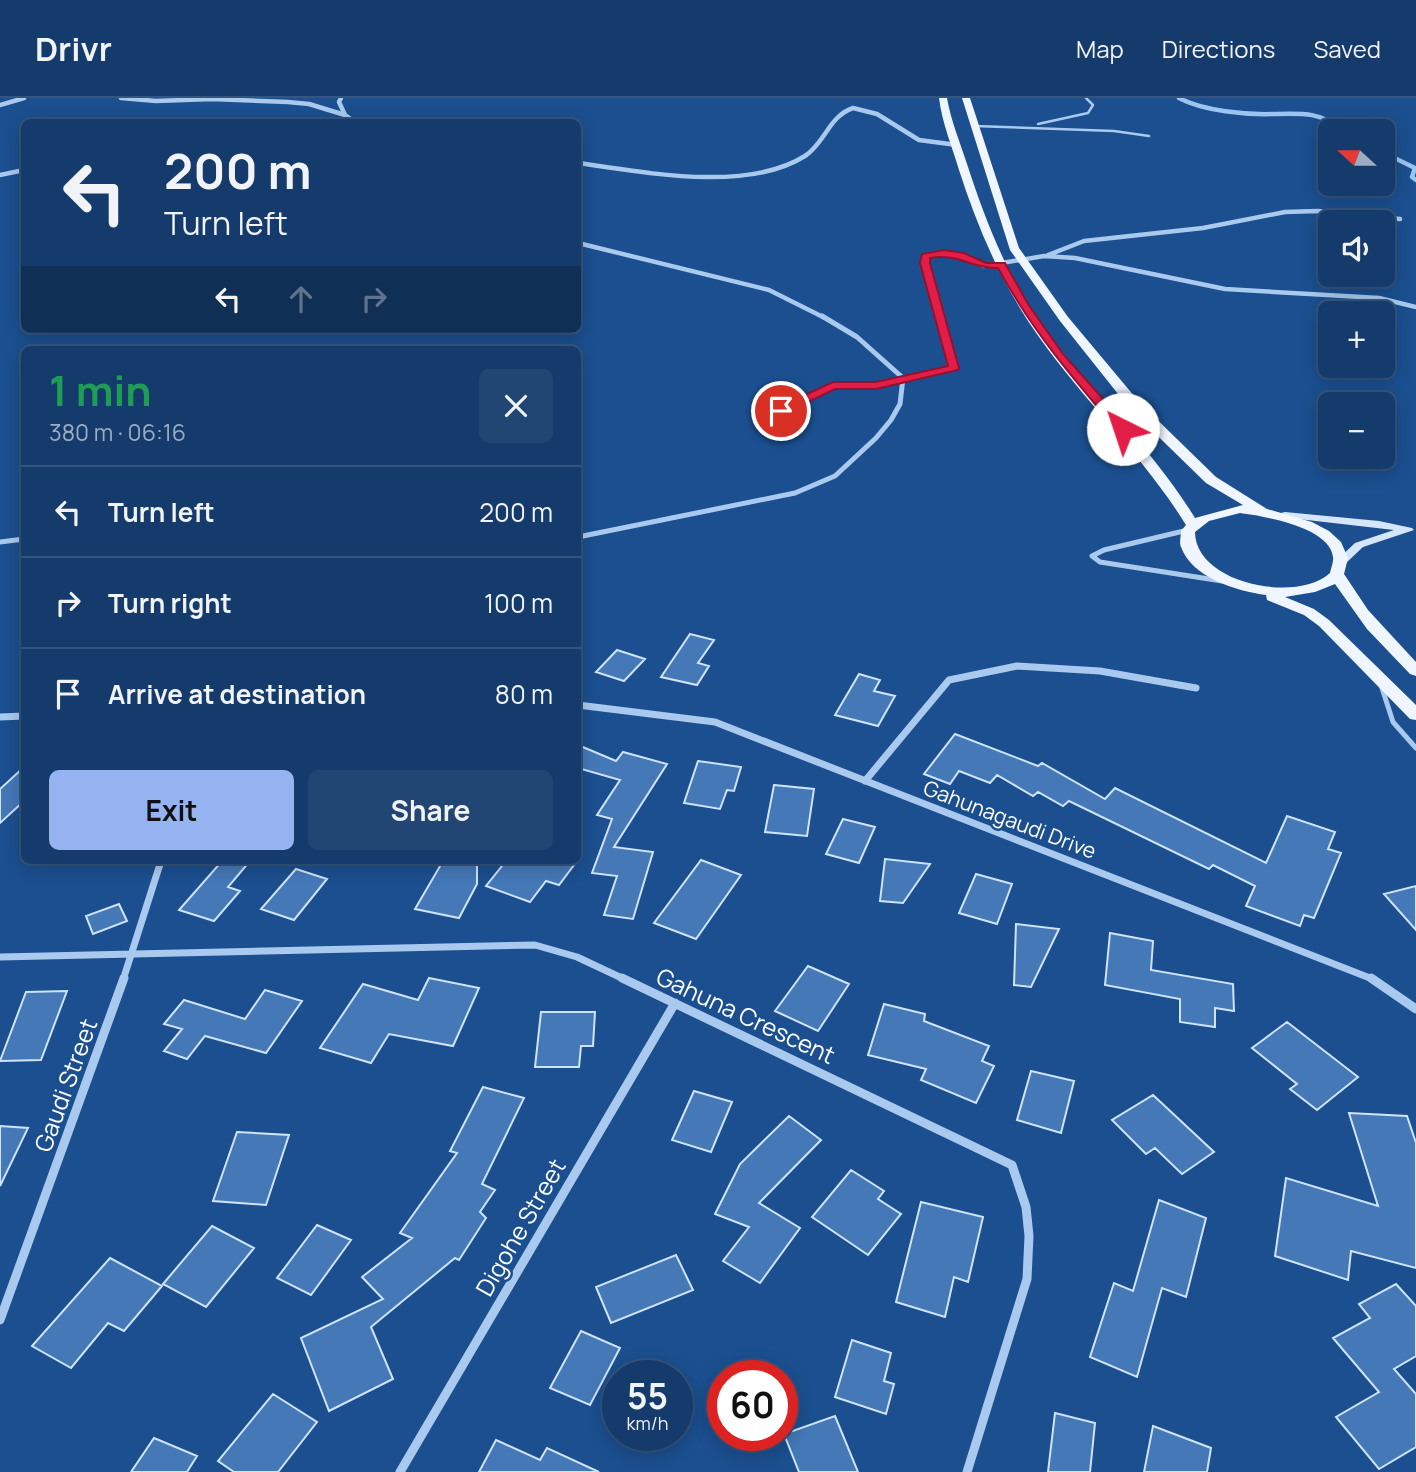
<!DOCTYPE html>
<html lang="en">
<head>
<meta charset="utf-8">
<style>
	body { margin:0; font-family:Manrope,sans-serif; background:#214673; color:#f1f3f6; height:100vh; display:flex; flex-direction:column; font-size:26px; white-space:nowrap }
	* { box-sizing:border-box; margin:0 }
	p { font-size:23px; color:#9dadc1 }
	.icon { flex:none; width:38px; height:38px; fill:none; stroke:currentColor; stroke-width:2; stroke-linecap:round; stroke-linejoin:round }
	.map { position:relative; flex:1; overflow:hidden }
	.panel { position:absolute; left:21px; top:248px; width:560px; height:518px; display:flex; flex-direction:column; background:#143b6b; border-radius:10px; box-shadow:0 4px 18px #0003,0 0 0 2px #33557e }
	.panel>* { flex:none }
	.guide { position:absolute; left:21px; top:21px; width:560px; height:214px; border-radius:10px; box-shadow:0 4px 18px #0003,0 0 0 2px #33557e; background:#143b6b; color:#f1f3f6; overflow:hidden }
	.needle { width:46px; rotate:291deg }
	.controls { position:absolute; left:1318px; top:21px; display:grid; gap:14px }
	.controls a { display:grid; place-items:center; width:77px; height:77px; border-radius:10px; background:#143b6b; box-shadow:0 4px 18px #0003,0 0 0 2px #33557e; font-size:35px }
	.speed { position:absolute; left:602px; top:1262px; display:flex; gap:14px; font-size:35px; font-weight:700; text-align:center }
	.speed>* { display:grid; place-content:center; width:91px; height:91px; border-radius:50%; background:#143b6b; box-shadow:0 4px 18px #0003,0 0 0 2px #33557e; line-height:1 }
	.speed small { font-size:18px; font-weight:400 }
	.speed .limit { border:10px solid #d22; background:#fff; color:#111 }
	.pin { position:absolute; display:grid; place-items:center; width:60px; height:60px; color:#fff; margin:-30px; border:4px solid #fff; border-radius:50%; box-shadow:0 2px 7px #0007 }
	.me { position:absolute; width:77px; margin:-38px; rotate:319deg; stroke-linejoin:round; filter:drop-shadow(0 0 5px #0008) }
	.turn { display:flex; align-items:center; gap:24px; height:147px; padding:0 28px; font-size:32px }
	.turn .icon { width:91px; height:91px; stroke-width:2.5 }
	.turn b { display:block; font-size:49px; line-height:60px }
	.lanes { display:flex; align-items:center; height:66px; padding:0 28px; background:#0003; justify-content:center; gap:35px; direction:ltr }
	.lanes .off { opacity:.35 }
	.round { display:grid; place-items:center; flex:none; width:74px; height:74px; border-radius:10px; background:#214673 }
	.overview { display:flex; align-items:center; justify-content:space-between; height:119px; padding:0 28px }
	h1 { font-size:42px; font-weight:700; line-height:52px; color:#1e9e55 }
	.cta { display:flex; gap:14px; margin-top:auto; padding:14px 28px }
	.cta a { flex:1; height:80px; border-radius:10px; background:#95b2f1; color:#111; font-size:28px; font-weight:700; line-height:80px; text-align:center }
	.cta a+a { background:#214673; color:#f1f3f6 }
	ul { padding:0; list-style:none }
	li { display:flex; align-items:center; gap:21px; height:91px; padding:0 28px; border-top:2px solid #33557e }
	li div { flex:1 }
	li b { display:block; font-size:26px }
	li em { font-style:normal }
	header { display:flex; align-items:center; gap:42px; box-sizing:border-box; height:98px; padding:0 35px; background:#143b6b; border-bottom:2px solid #33557e }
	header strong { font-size:33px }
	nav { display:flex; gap:38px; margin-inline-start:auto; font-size:24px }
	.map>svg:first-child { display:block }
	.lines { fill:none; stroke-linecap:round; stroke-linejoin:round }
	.stream { stroke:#9cc4f0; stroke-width:4.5 }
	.building { fill:#4478b7; stroke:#cfe3fa; stroke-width:2 }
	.lane-far2 { stroke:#a9c9ee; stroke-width:2.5 }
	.lane-far1 { stroke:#a9c9ee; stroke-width:4.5 }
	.lane { stroke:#a9c9ee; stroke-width:5 }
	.street-far3 { stroke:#a9c9ee; stroke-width:4.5 }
	.street-far2 { stroke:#a9c9ee; stroke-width:5 }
	.street-far1 { stroke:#a9c9ee; stroke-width:7 }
	.street { stroke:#a9c9ee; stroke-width:9 }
	.secondary { fill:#d6e6fa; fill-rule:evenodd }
	.primary { fill:#f0f6ff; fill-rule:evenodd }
	.route { fill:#e11d48; stroke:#92132f; stroke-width:2 }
	.labels { text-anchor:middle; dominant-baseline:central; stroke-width:5; stroke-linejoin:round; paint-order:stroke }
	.street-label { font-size:21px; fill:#fff; stroke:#1b4f8f }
	.near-street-label { font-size:24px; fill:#fff; stroke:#1b4f8f }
</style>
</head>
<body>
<header>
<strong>Drivr</strong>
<nav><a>Map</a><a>Directions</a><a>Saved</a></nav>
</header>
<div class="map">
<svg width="1416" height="1374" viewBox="0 0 1416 1374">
	<rect width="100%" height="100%" fill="#1b4f8f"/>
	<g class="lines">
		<!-- stream -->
		<path class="stream" d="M 1179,0 C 1203,13 1247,17 1274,16 C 1303,15 1321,14 1345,33
			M 1382,54 L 1415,70 L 1412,79 L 1416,82"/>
	</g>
	<!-- building -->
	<path class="building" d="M 690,536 L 714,542 L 698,565 L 709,568 L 697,587 L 661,579 Z
		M 617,552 L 645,561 L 624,583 L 596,574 Z
		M 859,576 L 880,582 L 874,593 L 895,598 L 878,628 L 835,617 Z
		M 955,636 L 1038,668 L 1042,665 L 1105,701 L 1115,690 L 1266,765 L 1287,718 L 1335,734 L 1328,751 L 1341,755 L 1314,820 L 1304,817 L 1300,828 L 1246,808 L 1255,788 L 1213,767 L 1209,771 L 1069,703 L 1063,708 L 1038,694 L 1033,698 L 997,677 L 990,685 L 959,673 L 950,686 L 924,676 Z
		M 578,647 L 616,663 L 623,654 L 667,666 L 614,749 L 653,754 L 633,821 L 604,817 L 617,778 L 592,775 L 612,721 L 597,717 L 620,682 L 578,670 Z
		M 698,663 L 741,669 L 734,693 L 727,692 L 720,711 L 684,705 Z
		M 24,669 L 24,703 L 0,725 L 0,691 Z
		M 774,687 L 814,691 L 807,738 L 765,734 Z
		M 843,721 L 875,729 L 859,765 L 826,756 Z
		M 885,761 L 930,766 L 903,805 L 880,803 Z
		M 701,762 L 741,777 L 696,841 L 654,825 Z
		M 222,763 L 250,763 L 228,789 L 240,793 L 214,823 L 179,812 Z
		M 443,763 L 477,763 L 477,786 L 459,820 L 415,811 Z
		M 506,763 L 577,763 L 559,787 L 546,783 L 530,804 L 486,788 Z
		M 296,771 L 327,781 L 294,822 L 261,811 Z
		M 976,776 L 1012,786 L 997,826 L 959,815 Z
		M 1416,788 L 1416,832 L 1384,796 Z
		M 119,806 L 127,823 L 93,836 L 86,818 Z
		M 1016,826 L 1059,831 L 1031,889 L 1014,887 Z
		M 1110,835 L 1153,843 L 1151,872 L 1233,886 L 1234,913 L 1215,910 L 1215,929 L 1180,924 L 1180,901 L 1105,887 Z
		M 808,868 L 849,886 L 818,933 L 775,913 Z
		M 429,880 L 479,890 L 453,948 L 389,936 L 371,965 L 320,950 L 363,886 L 418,902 Z
		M 265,892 L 302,903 L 266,955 L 205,938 L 187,961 L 164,953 L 182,931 L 164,926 L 184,902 L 245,921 Z
		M 67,893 L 41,962 L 0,963 L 26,894 Z
		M 884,906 L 925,916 L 924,923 L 989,948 L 982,963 L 994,968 L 976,1005 L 921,982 L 926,971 L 868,957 Z
		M 541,914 L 595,914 L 593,948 L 581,948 L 579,969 L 535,969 Z
		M 1287,924 L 1358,979 L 1317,1012 L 1290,991 L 1297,986 L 1252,950 Z
		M 1031,973 L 1074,983 L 1061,1035 L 1017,1022 Z
		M 483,989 L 524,1000 L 482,1086 L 495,1092 L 480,1114 L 486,1120 L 459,1162 L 455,1160 L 371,1229 L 393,1281 L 329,1313 L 301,1240 L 383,1201 L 362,1179 L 412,1140 L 400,1135 L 457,1055 L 450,1053 Z
		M 694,993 L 732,1004 L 711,1054 L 672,1042 Z
		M 1153,997 L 1214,1054 L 1182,1076 L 1155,1050 L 1146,1056 L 1112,1022 Z
		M 1349,1015 L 1407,1018 L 1416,1045 L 1416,1170 L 1351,1153 L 1348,1182 L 1275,1158 L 1286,1080 L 1378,1108 Z
		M 789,1018 L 821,1042 L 759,1105 L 800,1130 L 760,1185 L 723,1163 L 749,1129 L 715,1116 L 740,1066 Z
		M 0,1028 L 28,1030 L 0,1088 Z
		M 237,1034 L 289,1037 L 266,1107 L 213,1103 Z
		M 851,1072 L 884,1093 L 878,1101 L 901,1116 L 868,1157 L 812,1119 Z
		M 1159,1102 L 1206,1120 L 1186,1199 L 1162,1190 L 1137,1279 L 1090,1259 L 1114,1185 L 1133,1193 Z
		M 921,1104 L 983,1119 L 968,1184 L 954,1179 L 945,1219 L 896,1204 Z
		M 317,1127 L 351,1142 L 311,1197 L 277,1180 Z
		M 212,1128 L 254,1150 L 206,1209 L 163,1186 Z
		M 676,1157 L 693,1192 L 611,1225 L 596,1189 Z
		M 110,1160 L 162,1188 L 124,1233 L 108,1225 L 71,1270 L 32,1248 Z
		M 1396,1186 L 1416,1208 L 1416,1258 L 1394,1271 L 1416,1296 L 1416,1349 L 1379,1371 L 1336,1319 L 1379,1294 L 1333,1240 L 1370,1220 L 1359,1206 Z
		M 581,1233 L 620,1250 L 590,1307 L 550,1290 Z
		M 852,1242 L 891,1255 L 884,1283 L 894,1286 L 886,1316 L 835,1299 Z
		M 273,1296 L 317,1324 L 278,1374 L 234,1374 L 218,1363 Z
		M 1055,1315 L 1095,1325 L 1090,1374 L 1048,1374 Z
		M 835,1318 L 858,1374 L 799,1374 L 784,1336 Z
		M 1153,1328 L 1211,1350 L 1207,1374 L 1144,1374 Z
		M 154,1340 L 197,1358 L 187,1374 L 131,1374 Z
		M 496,1342 L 540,1362 L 547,1350 L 599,1374 L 479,1374 Z"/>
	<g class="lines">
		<!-- lane-far2 -->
		<path class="lane-far2" d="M 1038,26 L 1088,15 L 1093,7 L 1086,0
			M 975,28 L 1114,33 L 1149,38"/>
		<!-- lane-far1 -->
		<path class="lane-far1" d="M 781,313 L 833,288 L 876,288 L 903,280"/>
		<!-- lane -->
		<path class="lane" d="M 1381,587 L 1393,624 L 1416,650"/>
		<!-- street-far3 -->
		<path class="street-far3" d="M 121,0 L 156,3 L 212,1 L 288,4 L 309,6 L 345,17
			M 341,0 L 339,4 L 345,17 L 355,24
			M 0,7 L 24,0
			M 578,65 C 643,74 746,95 805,58 C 825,45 829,18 853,10 L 877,16 L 919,42 L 957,47
			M 0,77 L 24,72
			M 578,145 L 769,192 L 825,220
			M 1048,157 L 1084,143 L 1203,130 L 1285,114 L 1318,113 L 1400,121
			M 940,220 L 925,165 L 926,158 L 944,155 L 961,157 L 984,168 L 1044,158 L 1075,160 L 1225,191 L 1379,200 L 1416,209"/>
		<!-- street-far2 -->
		<path class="street-far2" d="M 903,280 L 954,270 L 940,218
			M 1188,432 L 1104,452 L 1092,458 L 1100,464 L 1222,483
			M 578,439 L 795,395 L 835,378 L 876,340 L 891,322 L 900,306 L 903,280 L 857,239 L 822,218
			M 0,444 L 24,441"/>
		<!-- street-far1 -->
		<path class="street-far1" d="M 578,607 L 715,624 L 1375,882
			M 0,619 L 24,618
			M 865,683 L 949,582 L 1017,568 L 1100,573 L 1196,590
			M 0,859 L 535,847 L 577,859 L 626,882
			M 123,882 L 161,763"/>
		<!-- street -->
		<path class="street" d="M 622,880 L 1012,1067 L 1026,1109 L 1029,1138 L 1027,1181 L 967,1374
			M 1371,880 L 1416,911
			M 0,1222 L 124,880
			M 400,1374 L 675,905"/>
		<!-- secondary -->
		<path class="secondary" d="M 1285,414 L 1379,423 L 1412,430 L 1414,432 L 1363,449 L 1345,466 L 1341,468 L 1335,464 L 1355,445 L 1394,432 L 1281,419 L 1281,415 Z"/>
		<!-- primary -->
		<path class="primary" d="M 939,0 L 947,0 C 951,23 960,44 967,66 C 987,127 1010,186 1049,237 C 1097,300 1154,353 1195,420 L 1243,407 L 1206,385 L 1130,311 L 1060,223 L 1010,152 L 962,0 L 970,0 L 1019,150 L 1068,219 L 1140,305 L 1216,379 L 1267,411 L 1312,424 L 1329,433 L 1341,444 L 1348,460 L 1344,476 L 1368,512 L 1416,564 L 1416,578 L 1410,576 L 1367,531 L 1335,486 L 1315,494 L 1285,499 L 1314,511 L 1329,522 L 1416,607 L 1416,622 L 1410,621 L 1319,528 L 1304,517 L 1267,502 L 1266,497 C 1237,493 1192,480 1181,449 C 1179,445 1181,438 1181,433 L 1186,427 C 1144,359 1085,304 1039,239 C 1002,187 978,131 959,72 C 952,48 942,25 939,0 ZM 1240,415 C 1263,418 1330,429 1333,459 C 1334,463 1331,470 1330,475 C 1296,506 1195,485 1195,434 L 1209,423 Z"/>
	</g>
	<!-- route -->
	<path class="route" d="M 944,152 L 964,155 L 986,165 L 1005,165 L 1028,206 L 1063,256 L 1128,329 L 1128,334 L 1119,334 C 1074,282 1031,231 998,170 C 971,171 960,155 930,160 L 930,165 L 959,270 L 958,272 L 876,291 L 835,291 L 785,315 L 777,315 L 777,310 L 833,284 L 876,284 L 948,268 L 920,165 L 922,156 Z"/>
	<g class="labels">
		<!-- street labels -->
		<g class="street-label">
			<text transform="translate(1010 721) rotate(21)">Gahunagaudi Drive</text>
		</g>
		<!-- near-street labels -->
		<g class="near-street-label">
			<text transform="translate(746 917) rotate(25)">Gahuna Crescent</text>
			<text transform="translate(65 987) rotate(-70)">Gaudi Street</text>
			<text transform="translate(520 1129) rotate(-60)">Digohe Street</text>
		</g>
	</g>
</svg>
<div class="controls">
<a><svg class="needle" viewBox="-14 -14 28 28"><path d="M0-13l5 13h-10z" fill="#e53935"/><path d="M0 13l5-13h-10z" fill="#9dadc1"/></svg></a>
<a><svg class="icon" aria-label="sound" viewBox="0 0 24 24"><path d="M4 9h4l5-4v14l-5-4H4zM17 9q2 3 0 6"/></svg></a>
<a>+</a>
<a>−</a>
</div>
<div class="speed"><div>55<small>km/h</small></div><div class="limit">60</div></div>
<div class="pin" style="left:781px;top:313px;background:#d93025"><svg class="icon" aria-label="arrive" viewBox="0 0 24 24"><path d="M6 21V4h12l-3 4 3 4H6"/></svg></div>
<svg class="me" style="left:1123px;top:331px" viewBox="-20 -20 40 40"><circle r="19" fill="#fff"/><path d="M0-13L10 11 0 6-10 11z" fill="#e11d48"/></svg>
<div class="guide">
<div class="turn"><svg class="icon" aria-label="left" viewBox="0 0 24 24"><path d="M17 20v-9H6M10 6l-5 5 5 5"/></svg><div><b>200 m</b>Turn left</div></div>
<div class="lanes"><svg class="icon" aria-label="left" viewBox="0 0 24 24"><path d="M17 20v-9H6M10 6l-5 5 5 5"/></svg><svg class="icon off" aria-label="ahead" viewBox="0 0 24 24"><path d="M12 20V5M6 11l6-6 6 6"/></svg><svg class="icon off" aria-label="right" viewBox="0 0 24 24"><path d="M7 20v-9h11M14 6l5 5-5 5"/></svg></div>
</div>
<section class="panel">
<div class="overview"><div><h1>1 min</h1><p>380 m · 06:16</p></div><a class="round"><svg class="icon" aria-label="close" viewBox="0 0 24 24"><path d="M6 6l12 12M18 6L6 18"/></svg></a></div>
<ul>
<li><svg class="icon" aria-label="left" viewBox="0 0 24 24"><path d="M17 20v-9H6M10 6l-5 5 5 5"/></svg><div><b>Turn left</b></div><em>200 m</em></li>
<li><svg class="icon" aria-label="right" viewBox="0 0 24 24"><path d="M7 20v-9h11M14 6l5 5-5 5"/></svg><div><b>Turn right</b></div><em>100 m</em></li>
<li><svg class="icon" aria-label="arrive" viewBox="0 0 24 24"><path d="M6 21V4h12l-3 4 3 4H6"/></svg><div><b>Arrive at destination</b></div><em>80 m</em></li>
</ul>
<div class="cta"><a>Exit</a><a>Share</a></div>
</section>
</div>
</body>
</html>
